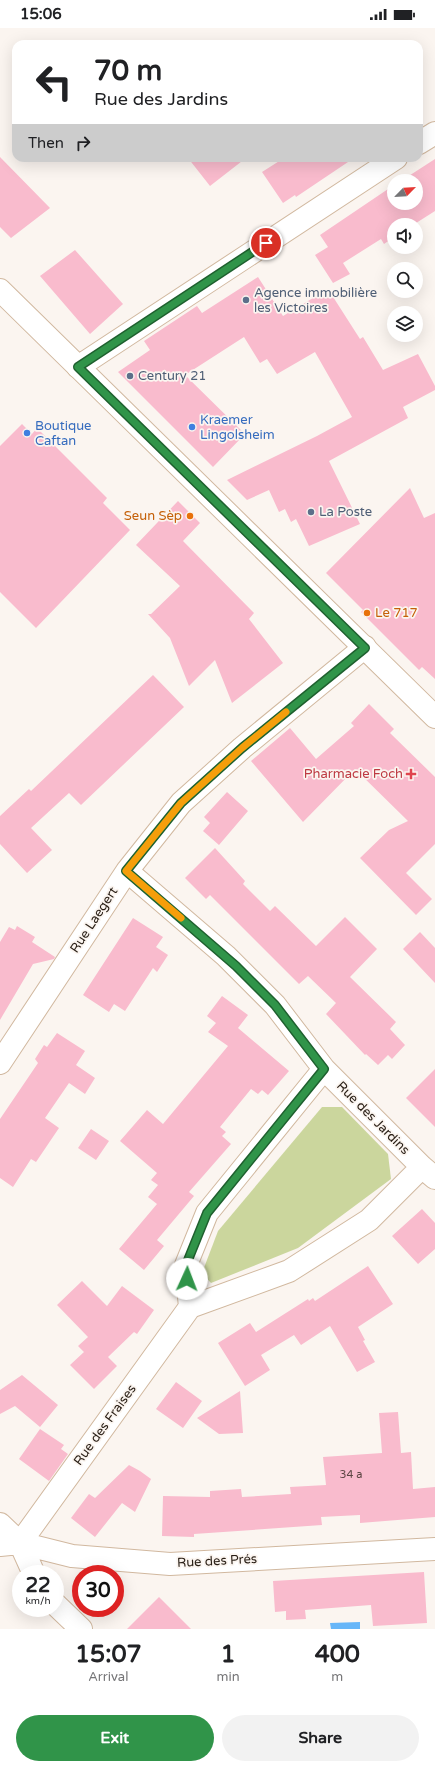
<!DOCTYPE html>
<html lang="en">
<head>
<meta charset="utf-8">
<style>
	body { margin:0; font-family:"Varela Round",sans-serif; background:#f2f2f2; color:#202124; height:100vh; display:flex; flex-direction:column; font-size:15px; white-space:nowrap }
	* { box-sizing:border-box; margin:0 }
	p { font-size:13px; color:#757577 }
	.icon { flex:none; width:22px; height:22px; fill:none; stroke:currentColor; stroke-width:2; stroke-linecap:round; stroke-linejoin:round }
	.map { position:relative; height:1601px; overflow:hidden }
	.side { display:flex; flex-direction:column; background:#fff; flex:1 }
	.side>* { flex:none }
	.top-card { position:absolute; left:12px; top:12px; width:411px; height:122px; border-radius:12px; box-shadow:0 4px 16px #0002; background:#fff; color:#202124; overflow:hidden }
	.needle { width:26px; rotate:66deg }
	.tools { position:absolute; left:387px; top:146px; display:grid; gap:8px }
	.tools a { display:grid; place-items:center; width:36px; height:36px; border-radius:50%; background:#fff; box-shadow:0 4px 16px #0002; font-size:20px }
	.speed { position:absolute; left:12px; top:1537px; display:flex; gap:8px; font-size:20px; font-weight:700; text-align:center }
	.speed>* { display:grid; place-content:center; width:52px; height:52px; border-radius:50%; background:#fff; box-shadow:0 4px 16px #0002; line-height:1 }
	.speed small { font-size:10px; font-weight:400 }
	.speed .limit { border:6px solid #d22; background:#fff; color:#111 }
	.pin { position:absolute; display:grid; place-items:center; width:34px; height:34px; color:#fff; margin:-17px; border:2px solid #fff; border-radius:50%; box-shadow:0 1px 4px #0007 }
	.me { position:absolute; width:44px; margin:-22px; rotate:2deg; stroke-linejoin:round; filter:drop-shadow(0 0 3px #0008) }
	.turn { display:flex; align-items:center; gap:14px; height:84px; padding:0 16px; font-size:18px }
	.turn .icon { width:52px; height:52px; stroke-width:2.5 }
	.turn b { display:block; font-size:28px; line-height:34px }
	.then { display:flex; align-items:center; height:38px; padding:0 16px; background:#0003; gap:8px; font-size:15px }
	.eta { display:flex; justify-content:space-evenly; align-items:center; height:68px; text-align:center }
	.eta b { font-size:24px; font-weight:700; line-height:28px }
	.cta { display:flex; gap:8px; margin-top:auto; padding:8px 16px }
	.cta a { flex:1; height:46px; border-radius:24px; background:#309449; color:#fff; font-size:16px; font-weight:700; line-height:46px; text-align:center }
	.cta a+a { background:#f2f2f2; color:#202124 }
	.status { display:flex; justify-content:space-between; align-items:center; height:28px; padding:0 20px; background:#fff; direction:ltr }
	.status svg { height:11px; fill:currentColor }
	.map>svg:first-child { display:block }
	.green { fill:#cbd69d }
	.water { fill:#67b6f8 }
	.building { fill:#f9bbcd }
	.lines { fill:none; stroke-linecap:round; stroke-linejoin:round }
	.street-casing { stroke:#d1b89f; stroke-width:24 }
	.secondary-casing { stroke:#d1b89f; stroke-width:24 }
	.street { stroke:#fff; stroke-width:22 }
	.secondary { stroke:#fff; stroke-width:22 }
	.route-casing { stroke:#1f602f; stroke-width:10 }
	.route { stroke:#309449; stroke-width:7 }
	.slow { stroke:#f59e0b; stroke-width:7 }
	.service-dot { fill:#5c6f8a; stroke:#fbf5f0; stroke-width:1.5 }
	.shop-dot { fill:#3f7fe0; stroke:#fbf5f0; stroke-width:1.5 }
	.food-dot { fill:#e8710a; stroke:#fbf5f0; stroke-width:1.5 }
	.health-dot { fill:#e0444e; stroke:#fbf5f0; stroke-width:1.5 }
	.labels { text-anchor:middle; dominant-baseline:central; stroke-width:3.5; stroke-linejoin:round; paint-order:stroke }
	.number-label { font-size:11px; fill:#5d4644 }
	.service-label { font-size:13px; fill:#4e5e75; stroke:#fbf5f0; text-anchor:start }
	.shop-label { font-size:13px; fill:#366cbe; stroke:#fbf5f0; text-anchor:start }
	.food-label { font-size:13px; fill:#c56008; stroke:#fbf5f0; text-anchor:end }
	.health-label { font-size:13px; fill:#be3a42; stroke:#fbf5f0; text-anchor:end }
	.street-label { font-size:13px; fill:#291f16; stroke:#fbf5f0 }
</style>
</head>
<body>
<div class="status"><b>15:06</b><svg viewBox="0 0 49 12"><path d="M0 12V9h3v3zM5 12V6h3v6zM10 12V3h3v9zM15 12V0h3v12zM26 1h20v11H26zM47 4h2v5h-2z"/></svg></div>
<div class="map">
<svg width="435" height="1601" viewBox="0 0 435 1601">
	<rect width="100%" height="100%" fill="#fbf5f0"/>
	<!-- green -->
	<path class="green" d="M 322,1079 L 342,1079 L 388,1126 L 391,1151 L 298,1220 L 211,1255 L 202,1245 L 218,1203 Z"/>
	<!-- water -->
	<path class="water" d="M 360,1594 L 360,1601 L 331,1601 L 330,1595 Z"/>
	<!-- building -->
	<path class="building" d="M 0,129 L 50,180 L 11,210 L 0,199 Z
		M 188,130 L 246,130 L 210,158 Z
		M 284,130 L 354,130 L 296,169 L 295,167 L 283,175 L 262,144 Z
		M 435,131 L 435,183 L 413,197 L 394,197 L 394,209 L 384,216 L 381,211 L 343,235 L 350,246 L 333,255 L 315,227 L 328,219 L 320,207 L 394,157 L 394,175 L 416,175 L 416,153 L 401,153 Z
		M 75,222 L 123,276 L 90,306 L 40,248 Z
		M 258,249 L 283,288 L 328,261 L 360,311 L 363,309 L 383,342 L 418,326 L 435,358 L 435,362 L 403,379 L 408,390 L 329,433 L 360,496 L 309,518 L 296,491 L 291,494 L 285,481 L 279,484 L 269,462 L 247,472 L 227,452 L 317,408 L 352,389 L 315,324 L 277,346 L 267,331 L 260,335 L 244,309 L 185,347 L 245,406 L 213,439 L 118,344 L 150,322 L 144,313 L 197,278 L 202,285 Z
		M 22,396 L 32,406 L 37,400 L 107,470 L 103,475 L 130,502 L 36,600 L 0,564 L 0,418 Z
		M 410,460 L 424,490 L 435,485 L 435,651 L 422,639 L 419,642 L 361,584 L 363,582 L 326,545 Z
		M 178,473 L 200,495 L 183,513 L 254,585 L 249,591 L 283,635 L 232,675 L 215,632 L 189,658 L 170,610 L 148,586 L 151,586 L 180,558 L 136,517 Z
		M 153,647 L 184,679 L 81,777 L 69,765 L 31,800 L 52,822 L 27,845 L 0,816 L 0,788 L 29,761 L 31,763 Z
		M 369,676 L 394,701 L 390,705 L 435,749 L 435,816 L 406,845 L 432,871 L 416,887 L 360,830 L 389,802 L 408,793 L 355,741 L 303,794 L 251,733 L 290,700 L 316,731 L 354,698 L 351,695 Z
		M 227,764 L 248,783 L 219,817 L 203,803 L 210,795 L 204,789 Z
		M 215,820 L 245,853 L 243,856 L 270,883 L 275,878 L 316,918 L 345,889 L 377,921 L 350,949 L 396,994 L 390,1001 L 405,1017 L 392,1031 L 388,1027 L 378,1037 L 366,1026 L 365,1027 L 326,986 L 336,975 L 308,948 L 299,956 L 210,867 L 206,871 L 185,850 Z
		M 133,890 L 163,909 L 156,919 L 168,927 L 157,944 L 153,940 L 125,983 L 114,976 L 109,984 L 83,967 Z
		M 17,898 L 35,909 L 32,914 L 55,929 L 54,931 L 33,936 L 0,992 L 0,914 L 9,899 L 15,902 Z
		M 420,904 L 435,920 L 435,955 L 403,921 Z
		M 222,968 L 248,987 L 238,1000 L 289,1043 L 268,1067 L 262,1062 L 258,1066 L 251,1061 L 220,1099 L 226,1104 L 222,1108 L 231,1116 L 189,1164 L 194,1168 L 157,1212 L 164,1218 L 144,1242 L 119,1221 L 157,1176 L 148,1169 L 158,1157 L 151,1152 L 157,1145 L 120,1113 L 147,1082 L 163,1096 L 228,1018 L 208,1004 L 216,995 L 207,988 Z
		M 57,1005 L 85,1023 L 76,1037 L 95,1050 L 85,1066 L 69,1055 L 45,1090 L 59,1100 L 36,1134 L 31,1131 L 13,1159 L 0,1150 L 0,1091 L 38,1035 L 35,1031 L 44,1017 L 47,1019 Z
		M 435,1041 L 435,1099 L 406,1070 Z
		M 91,1101 L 109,1113 L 96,1132 L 78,1120 Z
		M 422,1181 L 435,1195 L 435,1221 L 418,1236 L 392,1208 Z
		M 368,1238 L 393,1276 L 358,1299 L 365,1312 L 363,1313 L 375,1334 L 357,1344 L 330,1298 L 301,1317 L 294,1307 L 261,1327 L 270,1342 L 245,1358 L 218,1315 L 250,1295 L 256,1304 L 308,1271 L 309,1273 L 313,1270 L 315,1273 Z
		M 82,1253 L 107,1278 L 122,1258 L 154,1282 L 137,1306 L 134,1304 L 108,1329 L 117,1338 L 94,1361 L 70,1337 L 84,1324 L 78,1318 L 88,1309 L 57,1277 Z
		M 22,1347 L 58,1377 L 40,1399 L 15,1378 L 0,1386 L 0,1362 Z
		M 176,1354 L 202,1373 L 183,1400 L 156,1381 Z
		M 240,1363 L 243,1405 L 219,1406 L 197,1390 Z
		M 398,1384 L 401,1425 L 411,1424 L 413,1461 L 435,1459 L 435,1489 L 360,1495 L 360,1487 L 321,1489 L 322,1497 L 194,1506 L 194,1509 L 162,1508 L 163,1468 L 210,1469 L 210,1463 L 241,1461 L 242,1469 L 291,1466 L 290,1459 L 326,1457 L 323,1429 L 382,1425 L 379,1385 Z
		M 40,1401 L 64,1417 L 61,1421 L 68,1426 L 49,1453 L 19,1431 Z
		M 129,1437 L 140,1443 L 151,1451 L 135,1484 L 122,1475 L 95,1509 L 71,1490 L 89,1466 L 95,1470 Z
		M 424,1544 L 427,1595 L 373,1598 L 371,1577 L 305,1582 L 306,1591 L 286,1592 L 286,1583 L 275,1584 L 273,1553 Z
		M 159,1569 L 191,1601 L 127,1601 Z"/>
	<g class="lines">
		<defs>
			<path id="street" d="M 419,115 L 435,105
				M 78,339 L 396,130
				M 127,843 L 226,928 L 275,977 L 324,1041 L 422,1139 L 435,1150
				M 0,1035 L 127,843 L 181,775 L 242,720 L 365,619
				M 190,1279 L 186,1237 L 207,1185 L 324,1041
				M 0,1496 L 20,1515 L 34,1546
				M 20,1515 L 190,1279 L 289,1243 L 369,1192 L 422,1139
				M 0,1517 L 20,1515 L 72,1528 L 170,1536 L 435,1521
				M 55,1576 L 81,1601"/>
			<path id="secondary" d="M 0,262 L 435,689"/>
		</defs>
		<!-- street casing -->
		<use href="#street" class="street-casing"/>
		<!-- secondary casing -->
		<use href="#secondary" class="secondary-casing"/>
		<!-- street -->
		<use href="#street" class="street"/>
		<!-- secondary -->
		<use href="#secondary" class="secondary"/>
	</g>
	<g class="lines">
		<defs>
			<path id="route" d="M 187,1251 L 186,1237 L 207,1185 L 324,1041 L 275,977 L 236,938 L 126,843 L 181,775 L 242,720 L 365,620 L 78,339 L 266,215"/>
		</defs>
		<!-- route casing -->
		<use href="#route" class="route-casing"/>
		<!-- route -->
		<use href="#route" class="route"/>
		<!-- slow -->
		<path class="slow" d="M 181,890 L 126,843 L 181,775 L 242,720 L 286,684"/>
	</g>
	<!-- markers -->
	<g class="service-dot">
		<circle cx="246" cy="272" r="4"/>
		<circle cx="130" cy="348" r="4"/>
		<circle cx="311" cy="484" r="4"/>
	</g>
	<g class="shop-dot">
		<circle cx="192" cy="399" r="4"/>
		<circle cx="27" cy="405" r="4"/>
	</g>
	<g class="food-dot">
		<circle cx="190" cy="488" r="4"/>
		<circle cx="367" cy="585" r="4"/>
	</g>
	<path class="health-dot" d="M409 740h4v4h4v4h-4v4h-4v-4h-4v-4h4z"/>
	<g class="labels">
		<!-- number labels -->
		<g class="number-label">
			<text x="351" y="1446">34 a</text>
		</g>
		<!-- service labels -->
		<g class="service-label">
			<text x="254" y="265">Agence immobilière<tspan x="254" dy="15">les Victoires</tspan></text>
			<text x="138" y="348">Century 21</text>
			<text x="319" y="484">La Poste</text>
		</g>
		<!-- shop labels -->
		<g class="shop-label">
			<text x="200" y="392">Kraemer<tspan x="200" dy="15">Lingolsheim</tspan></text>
			<text x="35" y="398">Boutique<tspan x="35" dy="15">Caftan</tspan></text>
		</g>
		<!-- food labels -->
		<g class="food-label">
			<text x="182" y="488">Seun Sèp</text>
			<text x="375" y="585" text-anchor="start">Le 717</text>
		</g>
		<!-- health labels -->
		<g class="health-label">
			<text x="403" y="746">Pharmacie Foch</text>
		</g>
		<!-- street labels -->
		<g class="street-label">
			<text transform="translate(94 892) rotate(-57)">Rue Laegert</text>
			<text transform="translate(373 1090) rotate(45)">Rue des Jardins</text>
			<text transform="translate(105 1397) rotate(-54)">Rue des Fraises</text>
			<text transform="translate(217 1533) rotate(-3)">Rue des Prés</text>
		</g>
	</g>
</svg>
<div class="tools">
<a><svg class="needle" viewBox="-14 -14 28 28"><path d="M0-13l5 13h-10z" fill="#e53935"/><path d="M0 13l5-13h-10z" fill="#757577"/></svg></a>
<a><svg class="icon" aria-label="sound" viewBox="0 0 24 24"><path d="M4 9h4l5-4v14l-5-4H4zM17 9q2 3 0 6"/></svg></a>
<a><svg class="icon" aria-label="search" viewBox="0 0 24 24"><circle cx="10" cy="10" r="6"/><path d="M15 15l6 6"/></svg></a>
<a><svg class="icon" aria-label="layers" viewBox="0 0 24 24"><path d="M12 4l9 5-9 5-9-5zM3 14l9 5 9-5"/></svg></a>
</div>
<div class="speed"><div>22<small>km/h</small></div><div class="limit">30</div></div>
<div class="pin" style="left:266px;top:215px;background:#d93025"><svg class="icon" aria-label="arrive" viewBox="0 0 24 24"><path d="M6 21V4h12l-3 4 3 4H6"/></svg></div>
<svg class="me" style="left:187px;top:1251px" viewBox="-20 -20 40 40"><circle r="19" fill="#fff"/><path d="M0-13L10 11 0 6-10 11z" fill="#309449"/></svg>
<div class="top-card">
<div class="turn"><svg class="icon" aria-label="left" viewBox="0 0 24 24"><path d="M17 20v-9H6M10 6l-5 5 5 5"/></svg><div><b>70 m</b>Rue des Jardins</div></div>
<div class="then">Then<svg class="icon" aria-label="right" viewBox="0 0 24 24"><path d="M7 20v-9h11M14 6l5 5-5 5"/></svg></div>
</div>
</div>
<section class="side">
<div class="eta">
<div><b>15:07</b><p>Arrival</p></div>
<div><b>1</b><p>min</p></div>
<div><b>400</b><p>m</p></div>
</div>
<div class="cta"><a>Exit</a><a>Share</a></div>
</section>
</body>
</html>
